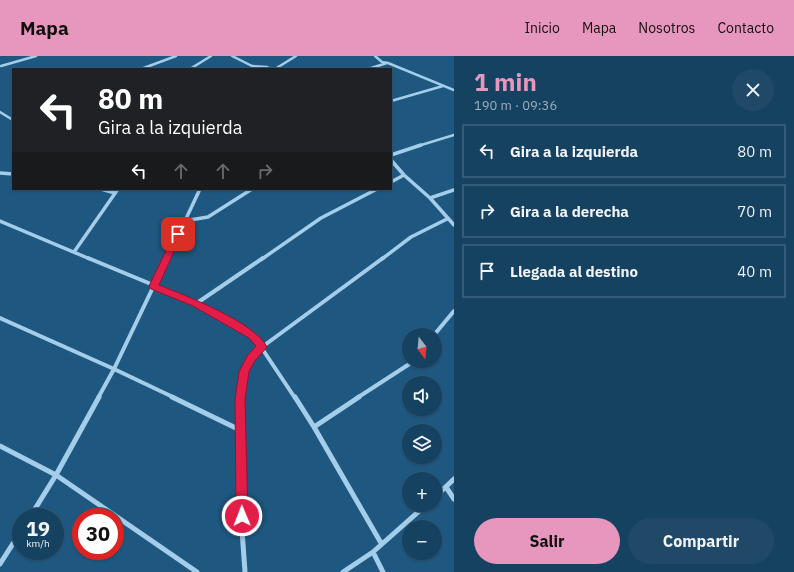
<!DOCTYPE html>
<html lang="es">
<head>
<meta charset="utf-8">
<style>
	body { margin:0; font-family:"IBM Plex Sans",sans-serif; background:#1f4967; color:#f1f3f6; height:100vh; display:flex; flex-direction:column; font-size:15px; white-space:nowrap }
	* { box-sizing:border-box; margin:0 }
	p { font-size:13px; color:#9eb0bd }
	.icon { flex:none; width:22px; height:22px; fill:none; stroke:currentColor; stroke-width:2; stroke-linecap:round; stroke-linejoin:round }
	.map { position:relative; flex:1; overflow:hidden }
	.side { display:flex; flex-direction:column; background:#164261; width:340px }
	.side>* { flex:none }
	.guide { position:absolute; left:12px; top:12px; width:380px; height:122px; border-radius:0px; box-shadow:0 1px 3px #0004,0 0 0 1px #355b76; background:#202124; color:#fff; overflow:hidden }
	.needle { width:26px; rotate:164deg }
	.tools { position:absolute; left:402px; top:272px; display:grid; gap:8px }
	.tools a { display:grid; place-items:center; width:40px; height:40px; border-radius:50%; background:#164261; box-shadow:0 1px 3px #0004,0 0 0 1px #355b76; font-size:20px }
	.speed { position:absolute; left:12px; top:452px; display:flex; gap:8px; font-size:20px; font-weight:700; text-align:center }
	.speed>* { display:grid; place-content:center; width:52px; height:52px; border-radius:50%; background:#164261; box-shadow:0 1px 3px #0004,0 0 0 1px #355b76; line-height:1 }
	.speed small { font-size:10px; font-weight:400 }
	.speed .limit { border:6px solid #d22; background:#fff; color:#111 }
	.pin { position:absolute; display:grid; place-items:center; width:34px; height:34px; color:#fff; margin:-17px; border-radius:8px; box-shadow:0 2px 6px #0006 }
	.me { position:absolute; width:44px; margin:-22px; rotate:359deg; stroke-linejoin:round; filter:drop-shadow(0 0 3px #0008) }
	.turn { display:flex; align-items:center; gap:14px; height:84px; padding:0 20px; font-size:18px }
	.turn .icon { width:52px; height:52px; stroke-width:2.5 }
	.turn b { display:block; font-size:28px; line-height:34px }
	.lanes { display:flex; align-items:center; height:38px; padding:0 20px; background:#0003; justify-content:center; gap:20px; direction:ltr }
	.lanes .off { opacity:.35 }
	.round { display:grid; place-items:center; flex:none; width:42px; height:42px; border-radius:21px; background:#1f4967 }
	.headline { display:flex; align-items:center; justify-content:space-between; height:68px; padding:0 20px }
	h1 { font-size:24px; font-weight:700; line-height:30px; color:#e797bd }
	.cta { display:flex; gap:8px; margin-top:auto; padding:8px 20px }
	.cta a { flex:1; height:46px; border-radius:24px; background:#e797bd; color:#111; font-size:16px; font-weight:700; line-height:46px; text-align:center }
	.cta a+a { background:#1f4967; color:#f1f3f6 }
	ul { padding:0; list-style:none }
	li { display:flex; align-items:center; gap:12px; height:54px; margin:0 8px 6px; padding:0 12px; border:2px solid #355b76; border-radius:0px }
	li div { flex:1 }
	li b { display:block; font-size:15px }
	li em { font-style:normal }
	header { display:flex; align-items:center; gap:24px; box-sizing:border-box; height:56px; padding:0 20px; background:#e797bd; color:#111 }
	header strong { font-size:19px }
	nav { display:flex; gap:22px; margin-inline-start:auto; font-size:14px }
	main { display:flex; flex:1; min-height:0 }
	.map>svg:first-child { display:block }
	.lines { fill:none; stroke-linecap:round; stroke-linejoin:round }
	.minor-far3 { stroke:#a3cde9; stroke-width:2.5 }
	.minor-far2 { stroke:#a3cde9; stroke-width:3.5 }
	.minor-far1 { stroke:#a3cde9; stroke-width:4 }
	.minor { stroke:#a3cde9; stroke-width:5 }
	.route { fill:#e11d48; stroke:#92132f }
</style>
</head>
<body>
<header>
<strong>Mapa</strong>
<nav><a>Inicio</a><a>Mapa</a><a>Nosotros</a><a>Contacto</a></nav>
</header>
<main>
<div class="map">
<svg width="454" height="516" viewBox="0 0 454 516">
	<rect width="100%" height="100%" fill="#1e5881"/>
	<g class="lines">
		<!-- minor-far3 -->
		<path class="minor-far3" d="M 232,0 L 252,10 L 267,11 L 271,13
			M 375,0 L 382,6 L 388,7 L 454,34
			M 1,10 L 36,0
			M 141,13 L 176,0
			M 190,13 L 211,0
			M 275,13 L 296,0
			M 368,13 L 387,7
			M 391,45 L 443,30
			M 0,56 L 13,64
			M 418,90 L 454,79"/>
		<!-- minor-far2 -->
		<path class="minor-far2" d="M 391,99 L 421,89
			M 391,104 L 404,119 L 430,142 L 454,169
			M 0,117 L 13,118
			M 391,126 L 404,119
			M 101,133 L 115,137
			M 430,142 L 454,134
			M 0,165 L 90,203
			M 184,165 L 208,161 L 252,133
			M 74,196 L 118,133
			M 167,203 L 200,133
			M 262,203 L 321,162 L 377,133
			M 382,203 L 411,181 L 447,163"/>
		<!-- minor-far1 -->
		<path class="minor-far1" d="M 88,202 L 197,247 L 253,279 L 295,342
			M 197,247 L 263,202
			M 0,262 L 114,313 L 175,342
			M 434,279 L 454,255
			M 98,342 L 114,313 L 167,202
			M 240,342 C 244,317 244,310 262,291 L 383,202
			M 357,342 L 414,305"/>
		<!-- minor -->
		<path class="minor" d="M 172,341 L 240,374
			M 240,341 L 242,474 L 245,516
			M 295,341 L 314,371 L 381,487
			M 314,371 L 359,341
			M 0,390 L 56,419 L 197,516
			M 446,431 L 454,443
			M 435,441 L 454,423
			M 30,461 L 56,419 L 99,341
			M 373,496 L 383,516
			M 0,508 L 21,475
			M 343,516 L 373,496 L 426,449"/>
	</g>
	<!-- route -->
	<path class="route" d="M 178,175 L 182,178 L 159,229 C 184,239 255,266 267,291 L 254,306 L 249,316 L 245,343 L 248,460 L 246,464 L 242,466 L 237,464 L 236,460 L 235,343 L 239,316 L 247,300 L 256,290 L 249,282 L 193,250 L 151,233 L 149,230 L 174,178 Z"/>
</svg>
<div class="tools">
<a><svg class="needle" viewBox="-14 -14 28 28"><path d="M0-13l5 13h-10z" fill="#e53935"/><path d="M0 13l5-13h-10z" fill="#9eb0bd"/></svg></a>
<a><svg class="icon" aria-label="sound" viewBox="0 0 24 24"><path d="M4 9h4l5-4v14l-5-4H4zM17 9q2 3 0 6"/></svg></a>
<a><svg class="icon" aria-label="layers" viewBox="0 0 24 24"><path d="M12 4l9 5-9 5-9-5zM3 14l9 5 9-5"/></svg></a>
<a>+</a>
<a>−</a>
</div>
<div class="speed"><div>19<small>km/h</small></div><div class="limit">30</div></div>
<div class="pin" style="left:178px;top:178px;background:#d93025"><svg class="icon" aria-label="arrive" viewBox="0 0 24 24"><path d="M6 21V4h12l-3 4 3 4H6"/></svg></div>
<svg class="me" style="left:242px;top:460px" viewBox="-20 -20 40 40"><circle r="17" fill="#e11d48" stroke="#fff" stroke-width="3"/><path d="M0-11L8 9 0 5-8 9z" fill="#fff"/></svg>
<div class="guide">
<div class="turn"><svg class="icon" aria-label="left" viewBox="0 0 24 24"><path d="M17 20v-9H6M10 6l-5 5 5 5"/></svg><div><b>80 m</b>Gira a la izquierda</div></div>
<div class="lanes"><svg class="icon" aria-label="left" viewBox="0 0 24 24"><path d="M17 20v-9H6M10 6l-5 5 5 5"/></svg><svg class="icon off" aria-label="ahead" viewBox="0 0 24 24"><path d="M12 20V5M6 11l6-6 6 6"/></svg><svg class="icon off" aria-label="ahead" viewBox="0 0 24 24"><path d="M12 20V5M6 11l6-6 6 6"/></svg><svg class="icon off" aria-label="right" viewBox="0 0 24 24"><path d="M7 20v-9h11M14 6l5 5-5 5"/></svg></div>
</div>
</div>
<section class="side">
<div class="headline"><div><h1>1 min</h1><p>190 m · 09:36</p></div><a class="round"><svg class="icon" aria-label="close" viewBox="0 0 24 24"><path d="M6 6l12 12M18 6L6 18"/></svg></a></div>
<ul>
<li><svg class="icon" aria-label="left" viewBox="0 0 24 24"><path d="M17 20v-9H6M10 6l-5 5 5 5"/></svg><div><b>Gira a la izquierda</b></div><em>80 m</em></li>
<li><svg class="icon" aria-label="right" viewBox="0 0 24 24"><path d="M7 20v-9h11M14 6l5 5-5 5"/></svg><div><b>Gira a la derecha</b></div><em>70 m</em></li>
<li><svg class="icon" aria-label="arrive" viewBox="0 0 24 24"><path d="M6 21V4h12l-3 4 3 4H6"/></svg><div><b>Llegada al destino</b></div><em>40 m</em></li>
</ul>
<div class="cta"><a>Salir</a><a>Compartir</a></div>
</section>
</main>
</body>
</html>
